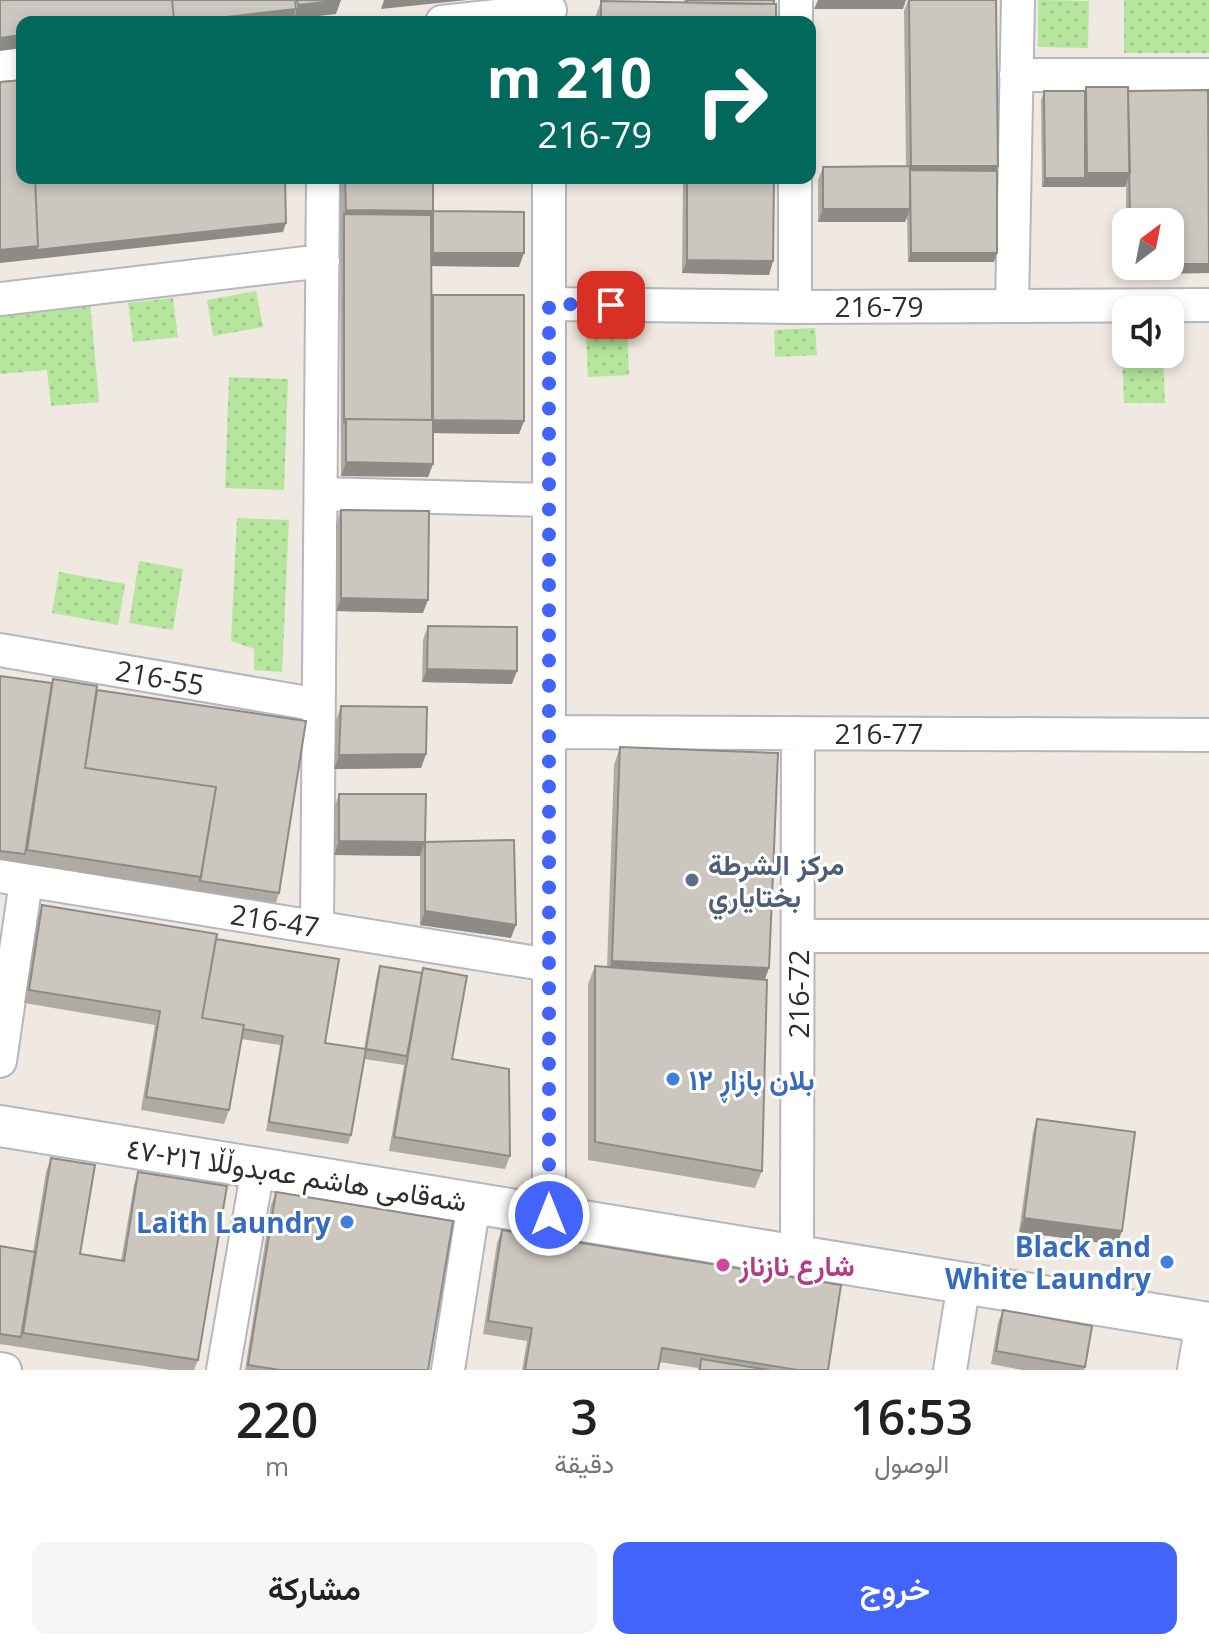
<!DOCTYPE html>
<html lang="ar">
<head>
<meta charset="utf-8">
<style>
	body { margin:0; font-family:"Open Sans",Vazirmatn,sans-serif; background:#f6f6f6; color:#222; direction:rtl; height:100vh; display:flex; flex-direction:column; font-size:30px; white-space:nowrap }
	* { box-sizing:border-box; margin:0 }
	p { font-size:26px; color:#767676 }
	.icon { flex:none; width:44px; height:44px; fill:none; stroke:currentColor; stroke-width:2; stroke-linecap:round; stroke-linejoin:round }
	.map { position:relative; height:1370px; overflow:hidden; direction:ltr }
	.drawer { display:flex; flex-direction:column; background:#fff; flex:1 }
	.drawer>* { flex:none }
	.hud { position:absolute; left:16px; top:16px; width:800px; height:168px; border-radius:16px; box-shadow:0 4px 12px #0003; direction:rtl; background:#00695c; color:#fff; overflow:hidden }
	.needle { width:52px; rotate:32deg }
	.buttons { position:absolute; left:1112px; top:208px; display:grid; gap:16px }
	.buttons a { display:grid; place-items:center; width:72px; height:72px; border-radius:16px; background:#fff; box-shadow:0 4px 12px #0003; font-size:40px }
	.pin { position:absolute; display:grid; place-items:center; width:68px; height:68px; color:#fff; margin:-34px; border-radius:16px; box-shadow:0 4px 12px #0006 }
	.me { position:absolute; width:88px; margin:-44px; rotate:0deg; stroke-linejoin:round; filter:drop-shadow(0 0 6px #0008) }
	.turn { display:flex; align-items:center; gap:28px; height:168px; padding:0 32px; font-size:36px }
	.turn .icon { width:104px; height:104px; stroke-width:2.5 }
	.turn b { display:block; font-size:56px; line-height:68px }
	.eta { display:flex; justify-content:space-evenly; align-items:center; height:136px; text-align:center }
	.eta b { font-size:48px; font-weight:600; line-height:56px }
	.cta { display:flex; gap:16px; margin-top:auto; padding:16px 32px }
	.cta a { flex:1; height:92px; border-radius:16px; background:#4264fb; color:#fff; font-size:32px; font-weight:600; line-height:92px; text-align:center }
	.cta a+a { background:#f6f6f6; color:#222 }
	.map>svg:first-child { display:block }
	.grass { fill:url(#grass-dots) }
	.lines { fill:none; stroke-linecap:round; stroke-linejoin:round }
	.minor-casing { stroke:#b4b7c1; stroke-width:36 }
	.tertiary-casing { stroke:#b4b7c1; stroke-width:44 }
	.minor { stroke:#fff; stroke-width:32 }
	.tertiary { stroke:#fff; stroke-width:40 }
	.wall { fill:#afaba4 }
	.shaded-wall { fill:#8e8b86 }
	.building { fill:#cbc7bf; stroke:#8e8b86; stroke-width:2 }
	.route { stroke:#4264fb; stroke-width:14; stroke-dasharray:0 25.2 }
	.service-dot { fill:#5c6f8a; stroke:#fff; stroke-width:3 }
	.shop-dot { fill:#3f7fe0; stroke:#fff; stroke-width:3 }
	.hotel-dot { fill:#d1479c; stroke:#fff; stroke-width:3 }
	.labels { text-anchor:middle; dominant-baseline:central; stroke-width:6; stroke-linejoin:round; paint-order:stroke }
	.street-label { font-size:28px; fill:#2e2e2e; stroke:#fff }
	.service-label { font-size:28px; font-weight:bold; fill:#4e5e75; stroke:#fff; text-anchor:start }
	.shop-label { font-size:28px; font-weight:bold; fill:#366cbe; stroke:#fff; text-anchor:end }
	.hotel-label { font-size:28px; font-weight:bold; fill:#b23c85; stroke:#fff; text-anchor:start }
</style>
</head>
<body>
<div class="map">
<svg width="1209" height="1370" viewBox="0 0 1209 1370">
	<defs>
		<pattern id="grass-dots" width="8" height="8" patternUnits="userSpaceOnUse" patternTransform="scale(2)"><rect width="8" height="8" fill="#b6e59e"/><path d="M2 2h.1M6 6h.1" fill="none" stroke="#9dc588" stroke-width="1.8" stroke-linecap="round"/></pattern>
	</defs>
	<rect width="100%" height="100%" fill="#efe9e1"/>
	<!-- grass -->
	<path class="grass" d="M 1038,0 L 1089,1 L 1088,48 L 1038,47 Z
		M 1124,0 L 1209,0 L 1209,53 L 1124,53 Z
		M 256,291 L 263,327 L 213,336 L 207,300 Z
		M 173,298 L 178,337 L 133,342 L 128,303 Z
		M 90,301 L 99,402 L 51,406 L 47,370 L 0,374 L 0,314 Z
		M 815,328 L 817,355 L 775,357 L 774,330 Z
		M 627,331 L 629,375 L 588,377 L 586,332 Z
		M 1122,354 L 1163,354 L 1165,403 L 1124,403 Z
		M 229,377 L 288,379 L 284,490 L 225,488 Z
		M 237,518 L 289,520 L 282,672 L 254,670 L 254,649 L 231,641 Z
		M 139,561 L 183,569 L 173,630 L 129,623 Z
		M 59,572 L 125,584 L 118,625 L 52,613 Z"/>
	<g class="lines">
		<defs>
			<path id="minor" d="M 442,22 L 550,10
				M 796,22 L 796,0
				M 0,65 L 22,63
				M 1016,75 L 1209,75
				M 0,299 L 323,261
				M 549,304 L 795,307 L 1209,305
				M 1012,306 L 1018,0
				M 795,307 L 795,178
				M 321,494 L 549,500
				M 0,650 L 319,705
				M 549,732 L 1209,735
				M 0,876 L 549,965
				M 317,927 L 323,178
				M 798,936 L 1209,936
				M 0,1061 L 26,881
				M 549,1215 L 549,178
				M 797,1256 L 798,733
				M 0,1369 L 5,1370
				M 223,1370 L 258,1168
				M 448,1370 L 474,1203
				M 950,1370 L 964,1283
				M 1194,1370 L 1202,1322"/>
			<path id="tertiary" d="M 0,1126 L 1209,1323"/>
		</defs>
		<!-- minor casing -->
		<use href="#minor" class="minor-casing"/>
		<!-- tertiary casing -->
		<use href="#tertiary" class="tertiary-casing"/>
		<!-- minor -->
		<use href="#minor" class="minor"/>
		<!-- tertiary -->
		<use href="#tertiary" class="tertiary"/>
	</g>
	<!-- wall -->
	<path class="wall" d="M 684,0 L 774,0 L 776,22 L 596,22 L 596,15 L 601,1 L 684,3 Z
		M 908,0 L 996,0 L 997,171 L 994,262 L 908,262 L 907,218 L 905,222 L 818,222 L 818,180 L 823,167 L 906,166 L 904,11 Z
		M 1086,87 L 1128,91 L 1208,90 L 1209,88 L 1209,273 L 1128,274 L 1127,266 L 1170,266 L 1170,222 L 1126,222 L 1126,186 L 1042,187 L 1041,100 L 1044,91 L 1085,91 Z
		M 340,178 L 521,178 L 519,182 L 433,182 L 433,211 L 519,267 L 431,266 L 431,299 L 433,295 L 524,421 L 519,434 L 433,433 L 433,464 L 428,477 L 341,476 Z
		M 683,178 L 774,178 L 773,261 L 769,275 L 682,273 Z
		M 341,510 L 423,613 L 336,611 L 336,523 Z
		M 428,626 L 512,684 L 422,682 L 423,640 Z
		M 0,676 L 52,683 L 53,679 L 97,690 L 279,893 L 276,903 L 0,860 Z
		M 341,706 L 426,754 L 421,768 L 334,769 L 336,720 Z
		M 620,747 L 765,980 L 762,1171 L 755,1188 L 588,1160 L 588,984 L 595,966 L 607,967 L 614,765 Z
		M 339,794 L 425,842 L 511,938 L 420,925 L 420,856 L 334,855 L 334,808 Z
		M 42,905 L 216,939 L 325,1043 L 364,1049 L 377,975 L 380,966 L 422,973 L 423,968 L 452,1059 L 510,1156 L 505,1169 L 389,1151 L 404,1065 L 364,1059 L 351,1135 L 348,1144 L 266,1131 L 280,1045 L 241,1039 L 229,1110 L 224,1124 L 141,1110 L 155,1025 L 24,1003 L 37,919 Z
		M 1037,1119 L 1117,1245 L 1019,1232 L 1033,1132 Z
		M 51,1158 L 80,1254 L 121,1261 L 134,1185 L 138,1172 L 198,1360 L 194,1370 L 170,1370 L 0,1344 L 0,1246 L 33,1252 L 46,1172 Z
		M 276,1192 L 428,1370 L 245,1370 L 271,1205 Z
		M 502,1230 L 828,1370 L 698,1370 L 698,1368 L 659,1362 L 658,1370 L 522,1370 L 527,1341 L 483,1334 L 497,1243 Z
		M 1003,1310 L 1085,1367 L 1084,1370 L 1022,1370 L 991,1364 L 998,1323 Z"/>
	<!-- shaded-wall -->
	<path class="shaded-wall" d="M 341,0 L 336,14 L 293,19 L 298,5 Z
		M 384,0 L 467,0 L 381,9 Z
		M 818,0 L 906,0 L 903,9 L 814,9 Z
		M 296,9 L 293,19 L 262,22 L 183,22 Z
		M 174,19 L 173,22 L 145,22 Z
		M 22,35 L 22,48 L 0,51 L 0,38 Z
		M 911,166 L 998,166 L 994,180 L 910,170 Z
		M 1087,173 L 1130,173 L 1125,187 L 1082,187 Z
		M 429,178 L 521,178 L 519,182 L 428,182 Z
		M 1045,178 L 1085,178 L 1082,187 L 1042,187 Z
		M 823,209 L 910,209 L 905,222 L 818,222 Z
		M 346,210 L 433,211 L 428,224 L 344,214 Z
		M 286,223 L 283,232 L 0,263 L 0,250 Z
		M 433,253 L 524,253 L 519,267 L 428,266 Z
		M 911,253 L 997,253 L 994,262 L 908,262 Z
		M 687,260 L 773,261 L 769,275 L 682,273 Z
		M 1170,264 L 1209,264 L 1209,273 L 1128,274 L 1130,266 L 1170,266 Z
		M 433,420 L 524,421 L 519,434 L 346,432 Z
		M 346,462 L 433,464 L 428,477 L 341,476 Z
		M 341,598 L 428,600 L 423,613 L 336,611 Z
		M 427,669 L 517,671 L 512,684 L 422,682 Z
		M 426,754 L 421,768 L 334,769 L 339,755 Z
		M 339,841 L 425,842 L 420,856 L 334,855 Z
		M 425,911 L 516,925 L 511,938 L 420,925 Z
		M 612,961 L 769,968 L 763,985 L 606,978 Z
		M 1024,1218 L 1122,1231 L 1117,1245 L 1019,1232 Z"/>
	<!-- building -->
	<path class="building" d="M 0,0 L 172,0 L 174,19 L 145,22 L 22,22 L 22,35 L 0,38 Z
		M 172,0 L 295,0 L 296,9 L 183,22 L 173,22 L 174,19 Z
		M 297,0 L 341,0 L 298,5 Z
		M 687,0 L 774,0 L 774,4 L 687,3 Z
		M 909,0 L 996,0 L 998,166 L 911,166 Z
		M 601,1 L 776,4 L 776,22 L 601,22 Z
		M 22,80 L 22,178 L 35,178 L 38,246 L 0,250 L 0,82 Z
		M 1086,87 L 1128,87 L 1130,173 L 1087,173 Z
		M 1208,90 L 1209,264 L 1170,264 L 1170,222 L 1130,222 L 1128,91 Z
		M 1044,91 L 1085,91 L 1085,178 L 1045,178 Z
		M 910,166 L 910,209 L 823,209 L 823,167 Z
		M 910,170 L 997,171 L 997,253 L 911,253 Z
		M 35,178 L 285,178 L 286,223 L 36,250 L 38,246 Z
		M 345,178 L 433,178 L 433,211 L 524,212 L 524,253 L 433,253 L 433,211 L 346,210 Z
		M 687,178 L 774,178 L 773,261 L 687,260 Z
		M 344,214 L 431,215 L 432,420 L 346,419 L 344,423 Z
		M 433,295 L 524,295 L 524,421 L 433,420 Z
		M 346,419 L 433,420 L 433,464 L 346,462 Z
		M 341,510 L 429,511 L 428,600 L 341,598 Z
		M 428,626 L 517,627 L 517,671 L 427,669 Z
		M 0,676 L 52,683 L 25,854 L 0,851 Z
		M 53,679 L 97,686 L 85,768 L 216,787 L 201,877 L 27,850 Z
		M 97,690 L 306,721 L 279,893 L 200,881 L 216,787 L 85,768 Z
		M 341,706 L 427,707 L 426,754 L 339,755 Z
		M 620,747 L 778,753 L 769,968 L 612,961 Z
		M 339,794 L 426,794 L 425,842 L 339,841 Z
		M 514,840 L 516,925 L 425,911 L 425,842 Z
		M 42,905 L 217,934 L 202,1018 L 244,1025 L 229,1110 L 146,1097 L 160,1011 L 29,990 Z
		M 216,939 L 339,959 L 325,1043 L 366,1049 L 351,1135 L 269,1122 L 283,1036 L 243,1029 L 244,1025 L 202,1018 Z
		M 380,966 L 422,973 L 407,1056 L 366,1049 Z
		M 595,966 L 767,980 L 762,1171 L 595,1142 Z
		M 423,968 L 467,976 L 452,1059 L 509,1069 L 510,1156 L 394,1137 Z
		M 1037,1119 L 1135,1132 L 1122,1231 L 1024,1218 Z
		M 51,1158 L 95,1165 L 80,1254 L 124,1261 L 138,1172 L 227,1186 L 198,1360 L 23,1333 Z
		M 276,1192 L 453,1221 L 428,1370 L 280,1370 L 248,1365 Z
		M 502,1230 L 841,1285 L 828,1370 L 798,1370 L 662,1348 L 658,1370 L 525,1370 L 532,1328 L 488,1321 Z
		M 0,1246 L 35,1252 L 21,1337 L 0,1334 Z
		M 1003,1310 L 1092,1326 L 1085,1367 L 996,1351 Z
		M 701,1359 L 769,1370 L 700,1370 Z"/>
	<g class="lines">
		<!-- route -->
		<path class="route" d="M 549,1215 L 549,304 L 611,305"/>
	</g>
	<!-- markers -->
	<circle class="service-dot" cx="692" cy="880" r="8"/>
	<g class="shop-dot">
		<circle cx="673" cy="1079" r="8"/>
		<circle cx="347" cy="1222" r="8"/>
		<circle cx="1167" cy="1262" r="8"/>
	</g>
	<circle class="hotel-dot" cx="723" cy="1265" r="8"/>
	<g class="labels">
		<!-- street labels -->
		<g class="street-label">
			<text x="879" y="306">216-79</text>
			<text transform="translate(160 677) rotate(10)">216-55</text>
			<text x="879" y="733">216-77</text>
			<text transform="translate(275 920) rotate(9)">216-47</text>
			<text transform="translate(798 994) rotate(-90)">216-72</text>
			<text transform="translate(297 1174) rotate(9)">شەقامی هاشم عەبدوڵڵا ٢١٦-٤٧</text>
		</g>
		<!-- service labels -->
		<g class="service-label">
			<text x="708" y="864">مركز الشرطة<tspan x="708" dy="32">بختاياري</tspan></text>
		</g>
		<!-- shop labels -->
		<g class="shop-label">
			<text x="689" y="1079" text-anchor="start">بلان بازاڕ ١٢</text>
			<text x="331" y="1222">Laith Laundry</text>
			<text x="1151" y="1246">Black and<tspan x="1151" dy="32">White Laundry</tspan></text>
		</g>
		<!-- hotel labels -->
		<g class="hotel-label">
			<text x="739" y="1265">شارع نازناز</text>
		</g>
	</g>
</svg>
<div class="buttons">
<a><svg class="needle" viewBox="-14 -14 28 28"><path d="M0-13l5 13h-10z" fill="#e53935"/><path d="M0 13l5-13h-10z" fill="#767676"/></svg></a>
<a><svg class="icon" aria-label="sound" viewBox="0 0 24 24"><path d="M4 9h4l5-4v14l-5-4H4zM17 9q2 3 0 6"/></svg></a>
</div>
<div class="pin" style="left:611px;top:305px;background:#d93025"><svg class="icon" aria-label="arrive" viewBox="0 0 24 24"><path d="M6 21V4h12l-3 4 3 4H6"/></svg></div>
<svg class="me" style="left:549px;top:1215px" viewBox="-20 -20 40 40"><circle r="17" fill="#4264fb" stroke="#fff" stroke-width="3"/><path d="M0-11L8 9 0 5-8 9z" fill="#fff"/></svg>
<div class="hud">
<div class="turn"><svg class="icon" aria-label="right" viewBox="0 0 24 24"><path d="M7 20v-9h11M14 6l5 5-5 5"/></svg><div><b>210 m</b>216-79</div></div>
</div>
</div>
<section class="drawer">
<div class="eta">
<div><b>16:53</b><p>الوصول</p></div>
<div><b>3</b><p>دقيقة</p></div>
<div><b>220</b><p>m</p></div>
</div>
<div class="cta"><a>خروج</a><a>مشاركة</a></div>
</section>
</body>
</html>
